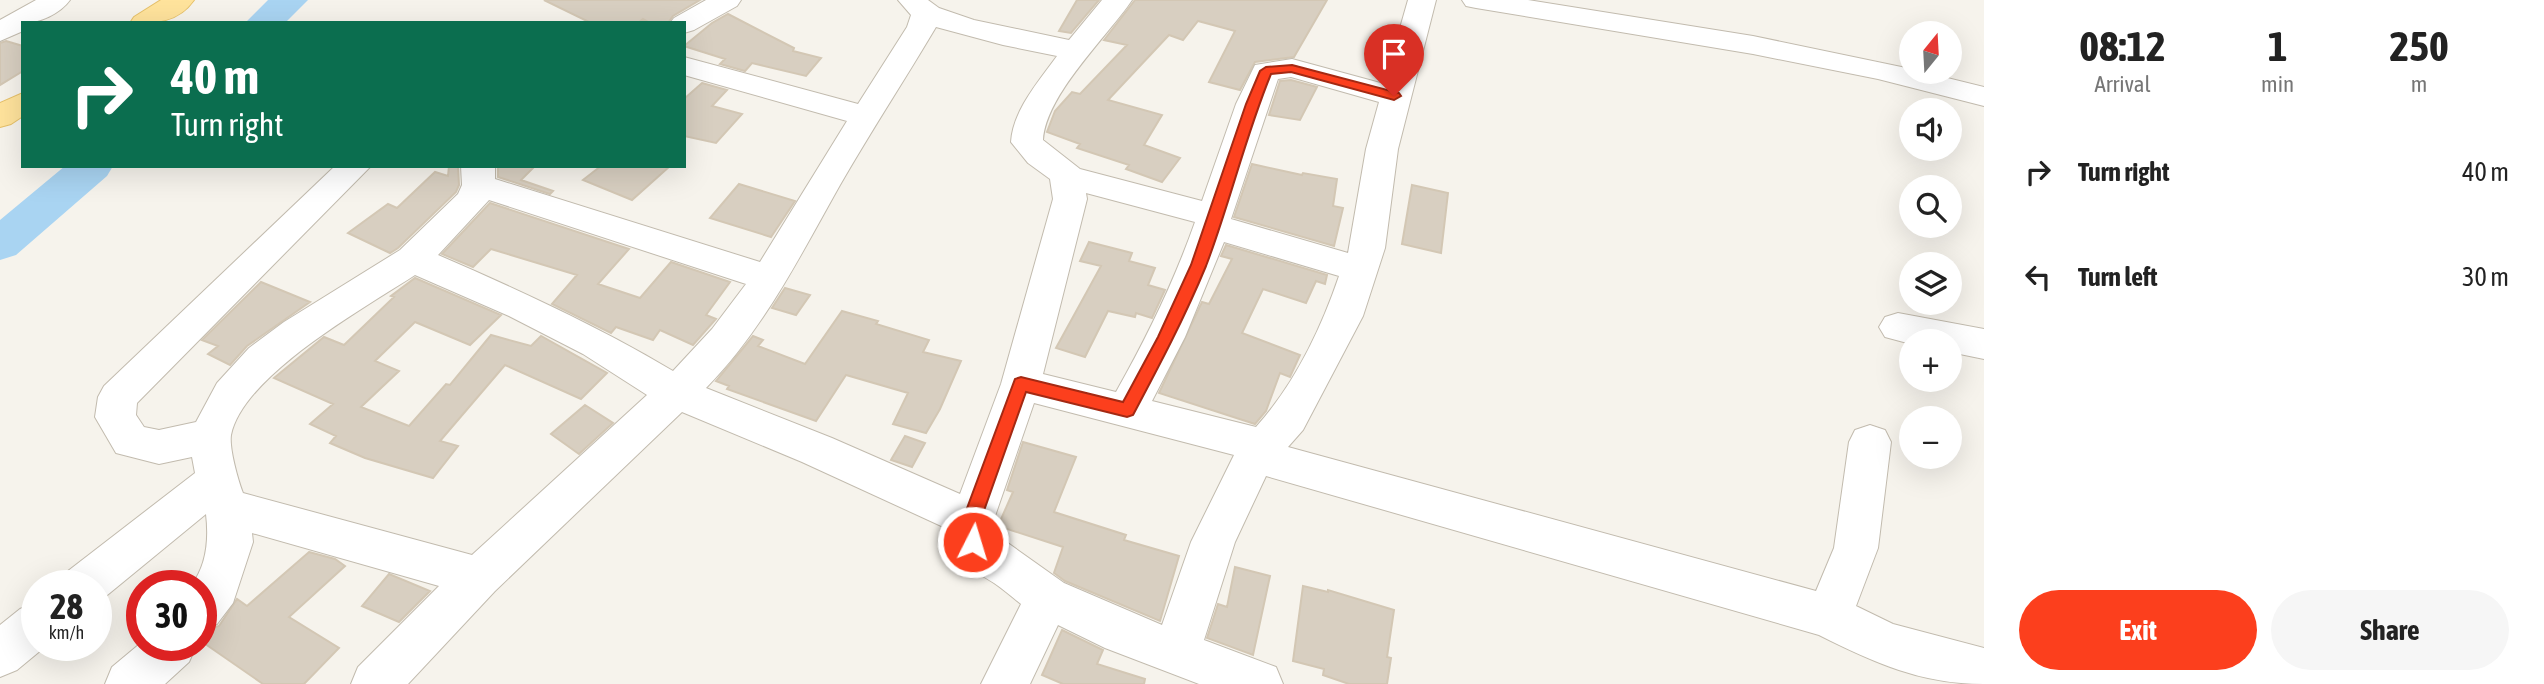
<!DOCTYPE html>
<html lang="en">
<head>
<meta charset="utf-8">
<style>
	body { margin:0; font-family:"Asap Condensed",sans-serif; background:#f6f6f6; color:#222; height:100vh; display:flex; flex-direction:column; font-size:26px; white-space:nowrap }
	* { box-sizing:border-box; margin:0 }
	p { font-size:23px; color:#767676 }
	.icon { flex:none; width:38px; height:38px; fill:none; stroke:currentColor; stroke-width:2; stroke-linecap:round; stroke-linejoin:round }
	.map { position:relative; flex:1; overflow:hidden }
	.side { display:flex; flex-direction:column; background:#fff; width:560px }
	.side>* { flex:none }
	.top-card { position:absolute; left:21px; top:21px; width:665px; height:147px; border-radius:0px; box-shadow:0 7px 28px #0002; background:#0b6e4f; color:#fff; overflow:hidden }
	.needle { width:46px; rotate:18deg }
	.tools { position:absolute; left:1899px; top:21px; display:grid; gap:14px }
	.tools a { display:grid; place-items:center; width:63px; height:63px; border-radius:50%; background:#fff; box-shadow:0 7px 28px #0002; font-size:35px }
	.speed { position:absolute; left:21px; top:570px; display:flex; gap:14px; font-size:35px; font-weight:700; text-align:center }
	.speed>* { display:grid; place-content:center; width:91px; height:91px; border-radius:50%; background:#fff; box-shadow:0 7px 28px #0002; line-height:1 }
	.speed small { font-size:18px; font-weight:400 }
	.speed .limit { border:10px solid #d22; background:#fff; color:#111 }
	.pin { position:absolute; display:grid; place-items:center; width:60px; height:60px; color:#fff; margin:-72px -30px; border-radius:50% 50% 50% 0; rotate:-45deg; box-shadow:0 0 7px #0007 }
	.pin .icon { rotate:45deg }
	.me { position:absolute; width:77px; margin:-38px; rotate:5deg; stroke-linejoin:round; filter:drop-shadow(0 0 5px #0008) }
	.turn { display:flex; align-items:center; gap:24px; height:147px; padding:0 35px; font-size:32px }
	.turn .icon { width:91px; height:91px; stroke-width:2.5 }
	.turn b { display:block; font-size:49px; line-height:60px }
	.eta { display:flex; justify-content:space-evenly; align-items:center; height:119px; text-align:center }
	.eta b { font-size:42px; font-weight:700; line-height:49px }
	.action { display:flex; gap:14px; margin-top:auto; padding:14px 35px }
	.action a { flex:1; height:80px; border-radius:42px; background:#fc3f1d; color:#fff; font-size:28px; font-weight:700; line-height:80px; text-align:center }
	.action a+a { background:#f6f6f6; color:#222 }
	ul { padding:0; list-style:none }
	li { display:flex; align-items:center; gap:21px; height:105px; padding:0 35px }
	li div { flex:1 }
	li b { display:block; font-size:26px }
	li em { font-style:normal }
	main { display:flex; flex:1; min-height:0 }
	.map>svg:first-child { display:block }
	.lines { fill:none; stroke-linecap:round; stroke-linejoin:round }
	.river { fill:#a9d4f2; fill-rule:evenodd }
	.building { fill:#d8cfc1; stroke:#d3c7b4; stroke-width:2 }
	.minor-casing { stroke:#c2bbae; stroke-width:2 }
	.major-casing { stroke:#e6c16a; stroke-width:2 }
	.minor { fill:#fff; fill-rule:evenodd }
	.major { fill:#ffe39c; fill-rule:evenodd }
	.route { fill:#fc3f1d; stroke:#a42913; stroke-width:2 }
</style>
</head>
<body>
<main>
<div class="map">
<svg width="1984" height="684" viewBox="0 0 1984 684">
	<rect width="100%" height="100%" fill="#f6f3ec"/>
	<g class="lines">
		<!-- river -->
		<path class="river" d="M 268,0 L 308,0 L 285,23 L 245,23 Z
			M 65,166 L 113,166 L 107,176 L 16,255 L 0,260 L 0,220 Z"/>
	</g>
	<!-- building -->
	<path class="building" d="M 544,0 L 700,0 L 673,16 L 668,23 L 650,23 L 643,19 L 638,23 L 591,23 Z
		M 1077,0 L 1099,0 L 1071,33 L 1059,31 Z
		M 1135,0 L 1327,0 L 1294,57 L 1255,62 L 1240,90 L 1209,82 L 1235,31 L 1198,21 L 1183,40 L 1169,35 L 1108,100 L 1162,115 L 1144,145 L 1180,158 L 1162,182 L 1126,169 L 1129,165 L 1077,148 L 1080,144 L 1047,132 L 1055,111 L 1072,92 L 1080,94 L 1127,45 L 1104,40 Z
		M 728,14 L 794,48 L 793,51 L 821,58 L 806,76 L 752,63 L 745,71 L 720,64 L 725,59 L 684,46 L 712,23 Z
		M 6,41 L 23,46 L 23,71 L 0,85 L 0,43 Z
		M 1291,80 L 1317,87 L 1300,120 L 1269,115 L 1280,81 Z
		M 702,83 L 727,90 L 712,106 L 742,114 L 716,143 L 684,136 L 684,99 Z
		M 1252,164 L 1302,175 L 1303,173 L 1337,179 L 1333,206 L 1343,208 L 1334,246 L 1234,217 Z
		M 449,166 L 458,166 L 459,185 L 456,192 L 398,248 L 390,253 L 348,233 L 388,204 L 397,208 L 435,172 L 448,176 Z
		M 498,166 L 535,166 L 521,180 L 553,191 L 550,194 L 498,177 Z
		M 601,166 L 670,166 L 632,200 L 583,180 Z
		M 739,184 L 795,201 L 771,237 L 710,218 Z
		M 1412,185 L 1448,193 L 1441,253 L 1402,244 Z
		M 490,203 L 629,249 L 598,284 L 640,298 L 671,262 L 730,282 L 706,315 L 716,319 L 693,345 L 660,330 L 653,340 L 616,327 L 611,333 L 552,304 L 577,275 L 491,249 L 473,267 L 442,254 Z
		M 1089,242 L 1132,253 L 1129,261 L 1155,268 L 1148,285 L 1165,290 L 1152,318 L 1136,313 L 1135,317 L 1108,311 L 1085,357 L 1056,348 L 1101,266 L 1080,261 Z
		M 1226,245 L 1327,275 L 1325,284 L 1316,281 L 1306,303 L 1263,289 L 1242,333 L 1300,355 L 1290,377 L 1280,373 L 1266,411 L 1255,424 L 1159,393 L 1202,302 L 1209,304 L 1232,259 L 1221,256 Z
		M 415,278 L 501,315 L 470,345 L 415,322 L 375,361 L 399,371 L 361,407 L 409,426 L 446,384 L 450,385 L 491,335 L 531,346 L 541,336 L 607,373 L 581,399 L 505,365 L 440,441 L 458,446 L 433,478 L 365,458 L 330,443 L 336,436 L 310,424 L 333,404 L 274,378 L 324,337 L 344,345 L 394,297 L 391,296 Z
		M 261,282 L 310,302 L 247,346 L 230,365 L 208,354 L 218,346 L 202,340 Z
		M 785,288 L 810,295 L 796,315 L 772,308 Z
		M 842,311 L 878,321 L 876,324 L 929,340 L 923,352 L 961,361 L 940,409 L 926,433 L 893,424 L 908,393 L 846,375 L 816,421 L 727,389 L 729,386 L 716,381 L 753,336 L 763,340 L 758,346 L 805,364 Z
		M 585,405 L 613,423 L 579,454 L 551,434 Z
		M 905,436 L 925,443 L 912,467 L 891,460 Z
		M 1023,442 L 1076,457 L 1054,512 L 1126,535 L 1124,540 L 1179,556 L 1160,621 L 1065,581 L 1054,573 L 1063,547 L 998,526 L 1013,492 L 1007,490 Z
		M 309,552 L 335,559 L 345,566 L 289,617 L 339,648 L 304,684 L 263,684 L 201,641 L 201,632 L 219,626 L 237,599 L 247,606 Z
		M 1235,567 L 1270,576 L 1253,655 L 1207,638 L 1218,604 L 1227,607 Z
		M 389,574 L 430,591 L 399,622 L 362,606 Z
		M 1303,586 L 1328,592 L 1328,590 L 1394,610 L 1387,657 L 1391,658 L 1387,684 L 1349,684 L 1323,675 L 1324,669 L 1293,661 Z
		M 1062,630 L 1103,650 L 1097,664 L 1145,679 L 1144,684 L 1063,684 L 1042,675 Z"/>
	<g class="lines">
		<defs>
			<path id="minor" d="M 36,0 L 70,0 C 60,14 39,23 23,23 L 23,31 L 0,41 L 0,20 Z
				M 706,0 L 741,0 L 737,6 L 694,30 L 684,33 L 684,23 L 670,23 L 674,18 Z
				M 898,0 L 928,0 L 939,8 L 974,20 L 1069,40 L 1102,0 L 1132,0 C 1107,37 1046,94 1043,140 L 1080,169 L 1202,201 L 1236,104 L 1255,65 L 1292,59 L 1384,84 L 1408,0 L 1436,0 L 1398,149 L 1385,248 L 1363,316 L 1303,430 L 1288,447 L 1816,591 L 1834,548 L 1849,442 L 1855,430 L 1870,425 L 1885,430 L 1891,442 L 1878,548 L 1856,606 L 1893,624 L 1984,648 L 1984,684 C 1921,684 1875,663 1819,635 L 1266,476 L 1235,542 L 1204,640 L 1276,667 L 1283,684 L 1199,684 L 1105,648 L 1058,625 L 1030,684 L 981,684 L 1021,604 C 1012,597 1003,589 994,583 C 972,569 951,559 950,530 L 802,462 L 682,412 L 495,591 L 408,684 L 351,684 L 358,667 L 439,586 L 252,533 L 253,542 L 233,603 L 217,624 L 201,630 L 201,586 L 191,586 C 207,565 209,539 206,514 L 100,601 L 96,602 L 96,586 L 61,586 L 68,571 L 195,473 L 192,457 L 159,464 L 116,453 L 95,417 L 98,397 L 104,386 L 335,166 L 371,166 L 137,403 L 136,415 L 144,427 L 159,430 L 196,422 L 217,383 L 249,348 L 284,322 L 400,250 L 458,194 L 462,185 L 461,166 L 495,166 L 495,179 L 760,262 L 847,121 L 684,75 L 684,57 L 858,104 L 907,27 L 911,15 ZM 936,27 L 1003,45 L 1057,56 C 1039,81 1013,110 1011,142 L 1028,163 L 1050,179 L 1053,199 L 1001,384 L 960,494 L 832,438 L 706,388 C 764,329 800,256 840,185 C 871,131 904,81 936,27 ZM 1291,77 L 1379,102 L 1366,149 L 1348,253 L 1231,219 L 1278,79 ZM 1086,193 L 1195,222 C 1174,282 1147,337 1116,392 L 1043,374 L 1087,199 ZM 489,200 L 746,284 L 712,329 L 673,371 C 597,326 519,290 438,255 ZM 1224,242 L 1339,276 C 1321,329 1294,385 1256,427 L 1152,401 L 1185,337 ZM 415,275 L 509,316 L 583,354 L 647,395 L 472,555 L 243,493 C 238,480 229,448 231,435 C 243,375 366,307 415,275 ZM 1034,403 L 1234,455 L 1191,542 L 1162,625 L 1064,583 L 995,534 L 994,519 Z
				M 1462,0 L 1528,0 L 1753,36 L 1911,69 L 1911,72 L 1923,72 L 1984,87 L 1984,106 L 1878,79 L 1753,54 L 1476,8 L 1466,6 Z
				M 1898,313 L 1984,329 L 1984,359 L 1950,352 L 1950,341 L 1911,341 L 1911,344 L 1885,337 L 1879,327 L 1885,317 Z
				M 37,602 L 37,646 L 46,646 L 17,670 L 0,677 L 0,625 L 20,609 Z
				M 142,642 L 142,646 L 196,646 L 189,662 L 165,684 L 105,684 L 112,667 Z"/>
			<path id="major" d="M 161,0 L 194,0 C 178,23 155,23 130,23 L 134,17 Z
				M 23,93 L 23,116 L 11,124 L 0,127 L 0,103 Z"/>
		</defs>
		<!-- minor casing -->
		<use href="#minor" class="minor-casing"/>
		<!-- major casing -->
		<use href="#major" class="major-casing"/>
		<!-- minor -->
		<use href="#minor" class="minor"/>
		<!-- major -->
		<use href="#major" class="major"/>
	</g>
	<!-- route -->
	<path class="route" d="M 1292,65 L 1399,93 L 1401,96 L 1394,100 L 1291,72 L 1271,74 C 1245,137 1230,203 1206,266 C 1185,317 1159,366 1133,415 L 1127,417 L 1026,392 L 981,519 L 983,542 L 980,547 L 973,550 L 967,547 L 963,519 L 1015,379 L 1021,377 L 1123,402 L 1158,337 L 1191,265 L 1246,104 L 1260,71 L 1266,67 Z"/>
</svg>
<div class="tools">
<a><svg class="needle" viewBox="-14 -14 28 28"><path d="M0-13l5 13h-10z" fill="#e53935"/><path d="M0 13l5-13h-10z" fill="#767676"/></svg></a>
<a><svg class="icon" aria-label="sound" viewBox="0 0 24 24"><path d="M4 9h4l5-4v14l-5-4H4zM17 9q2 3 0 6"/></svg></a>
<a><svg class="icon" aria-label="search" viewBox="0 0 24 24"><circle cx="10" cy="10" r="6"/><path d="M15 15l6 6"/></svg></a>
<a><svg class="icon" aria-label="layers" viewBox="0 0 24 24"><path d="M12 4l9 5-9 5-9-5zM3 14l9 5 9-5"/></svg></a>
<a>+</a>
<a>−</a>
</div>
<div class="speed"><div>28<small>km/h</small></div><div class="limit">30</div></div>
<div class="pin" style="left:1394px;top:96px;background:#d93025"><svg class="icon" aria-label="arrive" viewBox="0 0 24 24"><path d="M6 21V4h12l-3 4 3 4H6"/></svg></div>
<svg class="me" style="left:973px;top:542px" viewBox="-20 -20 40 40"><circle r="17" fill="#fc3f1d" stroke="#fff" stroke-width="3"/><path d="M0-11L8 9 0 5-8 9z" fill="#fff"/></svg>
<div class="top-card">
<div class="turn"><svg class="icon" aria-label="right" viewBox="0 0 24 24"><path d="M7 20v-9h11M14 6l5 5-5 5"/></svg><div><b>40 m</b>Turn right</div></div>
</div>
</div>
<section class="side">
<div class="eta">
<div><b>08:12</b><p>Arrival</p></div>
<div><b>1</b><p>min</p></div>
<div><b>250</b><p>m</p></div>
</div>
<ul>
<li><svg class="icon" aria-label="right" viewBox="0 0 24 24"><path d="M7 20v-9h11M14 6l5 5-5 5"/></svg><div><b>Turn right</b></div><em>40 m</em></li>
<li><svg class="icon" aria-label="left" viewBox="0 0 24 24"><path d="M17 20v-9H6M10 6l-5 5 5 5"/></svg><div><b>Turn left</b></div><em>30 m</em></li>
</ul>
<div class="action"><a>Exit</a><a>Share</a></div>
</section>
</main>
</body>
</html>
